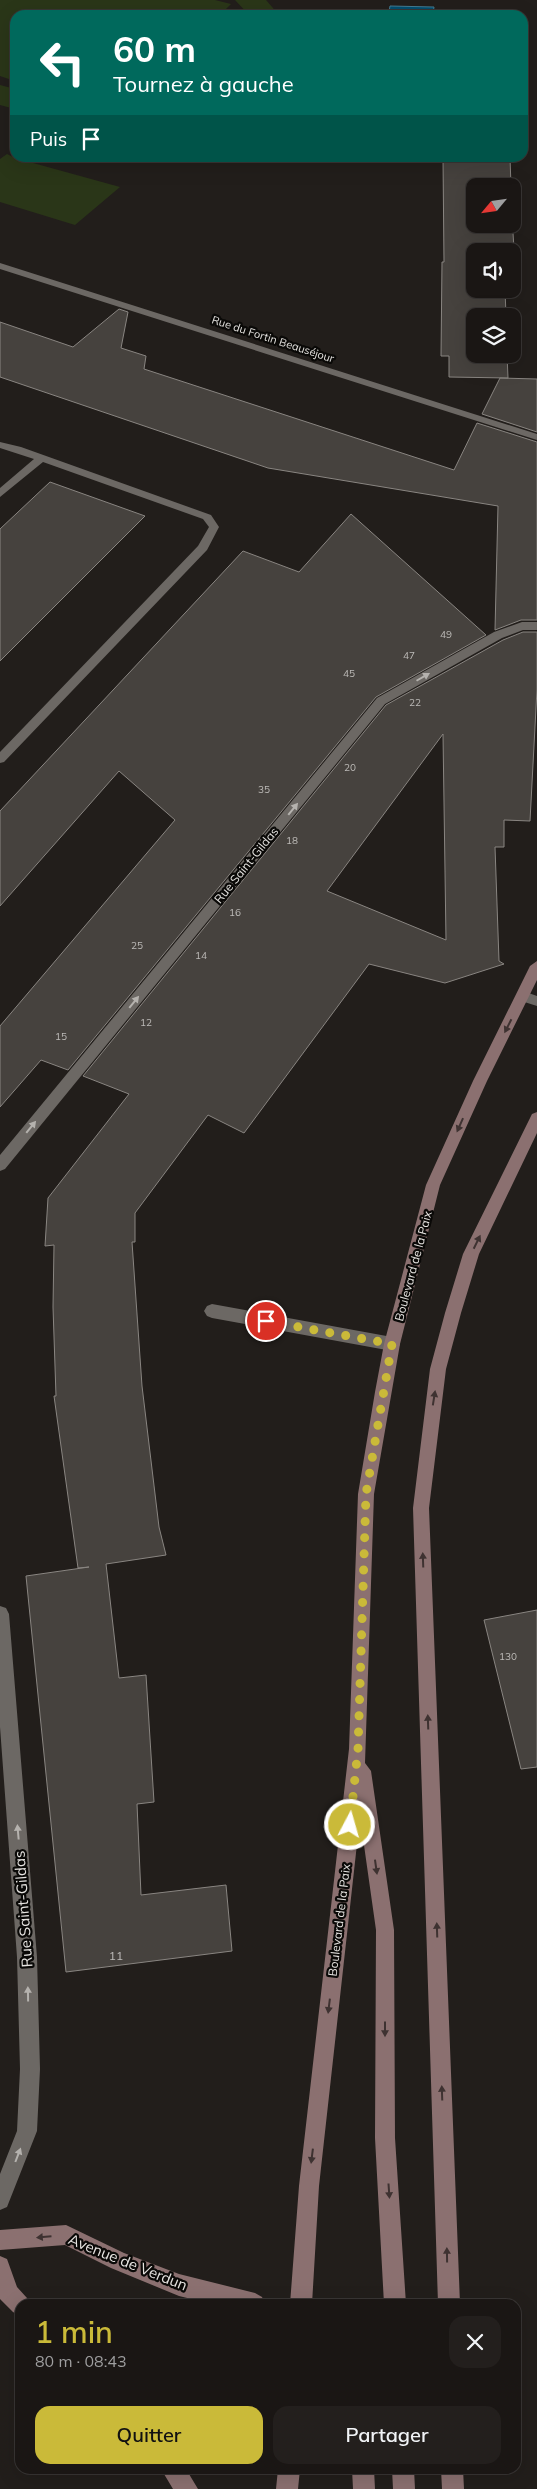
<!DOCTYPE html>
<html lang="fr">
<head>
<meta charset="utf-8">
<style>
	body { margin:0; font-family:Mulish,sans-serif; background:#231f1d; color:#f1f3f6; height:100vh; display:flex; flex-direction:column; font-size:19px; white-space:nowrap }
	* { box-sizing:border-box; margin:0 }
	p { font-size:16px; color:#9f9fa0 }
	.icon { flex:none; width:28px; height:28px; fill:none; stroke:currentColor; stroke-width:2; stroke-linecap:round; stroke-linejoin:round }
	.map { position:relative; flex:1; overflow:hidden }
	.details { position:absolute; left:15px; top:2299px; width:506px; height:175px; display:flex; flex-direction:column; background:#1a1614; border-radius:15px; box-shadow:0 5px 20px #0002,0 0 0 1px #383534 }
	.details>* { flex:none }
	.guide { position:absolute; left:10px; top:10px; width:518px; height:152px; border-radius:15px; box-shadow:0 5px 20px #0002,0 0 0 1px #383534; background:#00695c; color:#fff; overflow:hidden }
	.needle { width:32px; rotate:241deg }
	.fabs { position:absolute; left:466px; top:178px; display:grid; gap:10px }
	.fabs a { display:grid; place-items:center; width:55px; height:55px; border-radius:10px; background:#1a1614; box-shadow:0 5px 20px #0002,0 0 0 1px #383534; font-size:25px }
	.pin { position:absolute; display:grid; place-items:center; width:42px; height:42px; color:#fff; margin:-21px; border:2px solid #fff; border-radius:50%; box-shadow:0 1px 5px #0007 }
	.me { position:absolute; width:55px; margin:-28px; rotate:6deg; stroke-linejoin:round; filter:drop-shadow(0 0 4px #0008) }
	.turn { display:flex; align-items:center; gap:18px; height:105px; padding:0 20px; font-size:22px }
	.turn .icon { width:65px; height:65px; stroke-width:2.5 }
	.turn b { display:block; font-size:35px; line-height:42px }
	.then { display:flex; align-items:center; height:48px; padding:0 20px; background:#0003; gap:10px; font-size:19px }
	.round { display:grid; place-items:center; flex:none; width:52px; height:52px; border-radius:15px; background:#231f1d }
	.overview { display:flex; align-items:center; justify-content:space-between; height:85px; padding:0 20px }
	h1 { font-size:30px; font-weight:600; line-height:38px; color:#caba39 }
	.cta { display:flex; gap:10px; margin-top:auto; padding:10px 20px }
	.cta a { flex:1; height:58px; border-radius:15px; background:#caba39; color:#111; font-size:20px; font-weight:600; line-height:58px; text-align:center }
	.cta a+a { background:#231f1d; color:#f1f3f6 }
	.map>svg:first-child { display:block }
	.green { fill:#2a3618 }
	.water { fill:#004e6f; stroke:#457b91 }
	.building { fill:#46423e; stroke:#898581; fill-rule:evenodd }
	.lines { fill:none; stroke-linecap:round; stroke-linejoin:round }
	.service { fill:#6c6864; fill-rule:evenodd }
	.minor { fill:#6c6864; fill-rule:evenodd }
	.tertiary { fill:#6c6864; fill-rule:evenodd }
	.secondary { fill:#8b7070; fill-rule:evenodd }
	.oneway { fill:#b5b2ae }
	.oneway2 { fill:#3e3231 }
	.route { stroke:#caba39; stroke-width:9; stroke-dasharray:0 16.2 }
	.labels { text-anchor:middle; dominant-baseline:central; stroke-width:4.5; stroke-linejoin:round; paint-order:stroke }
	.number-label { font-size:10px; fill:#bdbbb8 }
	.far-street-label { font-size:11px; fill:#e5e3e0; stroke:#0a0907 }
	.street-label { font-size:12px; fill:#e5e3e0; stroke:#0a0907 }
	.near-number-label { font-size:12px; fill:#bdbbb8 }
	.near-street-label { font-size:15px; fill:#e5e3e0; stroke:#0a0907 }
</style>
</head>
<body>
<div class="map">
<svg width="537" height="2489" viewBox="0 0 537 2489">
	<rect width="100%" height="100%" fill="#221e1b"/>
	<!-- green -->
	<path class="green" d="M 0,0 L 215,0 L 231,4 L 220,15 L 15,15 L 15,81 L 0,76 Z
		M 235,0 L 266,0 L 279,15 L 249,15 Z
		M 0,85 L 15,89 L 15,109 L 0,105 Z
		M 7,154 L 15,158 L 120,187 L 75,225 L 0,202 L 0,159 Z"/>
	<!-- water -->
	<path class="water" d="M 390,6 L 434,7 L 433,14 L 389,12 Z"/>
	<!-- building -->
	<path class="building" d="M 443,158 L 510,158 L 511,186 L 475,186 L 475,224 L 512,224 L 512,217 L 515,265 L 512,264 L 512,251 L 475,251 L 475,289 L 505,289 L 506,316 L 475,316 L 475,354 L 507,354 L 508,378 L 449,377 L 449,356 L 441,356 L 442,262 L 444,262 Z
		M 119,309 L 128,312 L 121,348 L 146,356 L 144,369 L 454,470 L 477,423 L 537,442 L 537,620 L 521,620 L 495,630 L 498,506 L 268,468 L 0,377 L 0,322 L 73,347 Z
		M 500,378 L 537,379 L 537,432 L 482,414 Z
		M 50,482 L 145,516 L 0,661 L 0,529 Z
		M 351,514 L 486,635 L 376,697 L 68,1070 L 41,1060 L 0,1107 L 0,1026 L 175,820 L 119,771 L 0,906 L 0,811 L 243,551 L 299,572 Z
		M 523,632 L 537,632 L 537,689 L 530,821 L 504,820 L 504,847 L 495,847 L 499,961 L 504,964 L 445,983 L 369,964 L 244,1133 L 208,1115 L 135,1213 L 135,1242 L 132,1242 L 142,1386 L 159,1527 L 166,1555 L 106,1564 L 119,1678 L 146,1675 L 154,1802 L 137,1804 L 141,1895 L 226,1885 L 232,1951 L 66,1972 L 26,1576 L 89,1567 L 78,1568 L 54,1396 L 56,1396 L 53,1307 L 54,1245 L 45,1246 L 48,1198 L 129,1094 L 83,1076 L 386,705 L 503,640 ZM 443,734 L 446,940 L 327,891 Z
		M 537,1610 L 537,1767 L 521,1769 L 484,1620 Z"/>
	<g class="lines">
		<!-- service -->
		<path class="service" d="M 0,442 L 21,447 L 211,515 L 219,527 L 207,550 L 4,762 L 0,763 L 0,752 L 198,546 L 209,527 L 203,519 L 43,462 L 0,497 L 0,488 L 34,459 L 0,448 Z
			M 212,1304 L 392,1337 L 398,1339 L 400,1344 L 398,1349 L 392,1351 L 212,1318 L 207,1316 L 204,1311 L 207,1306 Z"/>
		<!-- minor -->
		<path class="minor" d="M 0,263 L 537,434 L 537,440 L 0,269 Z
			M 522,622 L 537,622 L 537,630 L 523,630 L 502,638 L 385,704 L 5,1169 L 0,1171 L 0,1155 L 377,698 L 494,632 Z
			M 0,1606 L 6,1608 L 9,1614 L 37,1957 L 40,2069 L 37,2131 L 7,2207 L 0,2210 L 0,2174 L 17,2131 L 20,2069 L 17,1957 L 0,1727 Z"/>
		<!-- tertiary -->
		<path class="tertiary" d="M 523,991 L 537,996 L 537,1006 L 518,1000 L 516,996 Z"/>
		<!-- secondary -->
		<path class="secondary" d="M 537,961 L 537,980 L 487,1081 L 440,1185 L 400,1344 L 374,1494 L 365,1763 L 371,1771 L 394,1930 L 395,2138 L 406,2304 L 384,2304 L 375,2138 L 376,1930 L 360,1817 L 319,2186 L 312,2304 L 290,2304 L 299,2186 L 349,1749 L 358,1494 L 375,1392 L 384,1344 L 426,1185 L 473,1081 L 530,966 Z
			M 537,1112 L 537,1133 L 479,1254 L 461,1313 L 446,1369 L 429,1508 L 460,2304 L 438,2304 L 413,1508 L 430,1369 L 445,1313 L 463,1254 L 532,1114 Z
			M 66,2225 L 124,2253 L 179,2274 L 255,2293 L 262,2297 L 265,2304 L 212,2304 L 179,2296 L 111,2268 L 65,2245 L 0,2250 L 0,2230 Z
			M 0,2256 L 7,2259 L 17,2287 L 27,2298 L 30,2304 L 20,2304 L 20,2316 L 13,2312 L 0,2299 Z
			M 161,2469 L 186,2469 L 198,2489 L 173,2489 Z
			M 278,2469 L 300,2469 L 298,2489 L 276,2489 Z
			M 352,2469 L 374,2469 L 375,2489 L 353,2489 Z
			M 392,2469 L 414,2469 L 415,2489 L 393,2489 Z
			M 441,2469 L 463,2469 L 464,2489 L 442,2489 Z"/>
	</g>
	<!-- one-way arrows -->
	<defs><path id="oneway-solid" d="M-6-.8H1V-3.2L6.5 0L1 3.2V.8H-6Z" transform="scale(1.25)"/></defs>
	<g class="oneway">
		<use href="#oneway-solid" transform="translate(423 677) rotate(-30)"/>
		<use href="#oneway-solid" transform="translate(293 809) rotate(-51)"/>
		<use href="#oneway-solid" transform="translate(134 1002) rotate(-51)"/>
		<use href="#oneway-solid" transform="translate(31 1127) rotate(-51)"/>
		<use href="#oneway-solid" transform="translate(18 1832) rotate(-95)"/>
		<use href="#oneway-solid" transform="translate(28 1994) rotate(-91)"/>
		<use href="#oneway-solid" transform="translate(18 2155) rotate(-69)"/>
	</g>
	<g class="oneway2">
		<use href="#oneway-solid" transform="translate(508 1026) rotate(117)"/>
		<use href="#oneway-solid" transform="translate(460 1125) rotate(114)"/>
		<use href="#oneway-solid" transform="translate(477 1242) rotate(-64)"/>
		<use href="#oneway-solid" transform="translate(434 1398) rotate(-81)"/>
		<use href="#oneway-solid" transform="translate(423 1560) rotate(-92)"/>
		<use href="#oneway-solid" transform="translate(428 1722) rotate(-92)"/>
		<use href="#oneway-solid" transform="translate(376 1867) rotate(82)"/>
		<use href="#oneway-solid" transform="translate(437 1930) rotate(-92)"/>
		<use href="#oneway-solid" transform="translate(329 2006) rotate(97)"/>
		<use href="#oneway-solid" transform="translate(385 2029) rotate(90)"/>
		<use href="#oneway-solid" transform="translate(442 2093) rotate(-92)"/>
		<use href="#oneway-solid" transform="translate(312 2156) rotate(97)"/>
		<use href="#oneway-solid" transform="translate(389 2191) rotate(86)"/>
		<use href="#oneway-solid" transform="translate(44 2237) rotate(175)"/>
		<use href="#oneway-solid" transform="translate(447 2255) rotate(-91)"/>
	</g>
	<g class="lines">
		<!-- route -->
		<path class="route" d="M 266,1321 L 392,1344 L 366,1494 L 358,1749 L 350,1825"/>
	</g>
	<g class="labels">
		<!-- number labels -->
		<g class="number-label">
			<text x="446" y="634">49</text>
			<text x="409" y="655">47</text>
			<text x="349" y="673">45</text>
			<text x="415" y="702">22</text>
			<text x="350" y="767">20</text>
			<text x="264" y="789">35</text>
			<text x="292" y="840">18</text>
			<text x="235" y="912">16</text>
			<text x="137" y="945">25</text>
			<text x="201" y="955">14</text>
			<text x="146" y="1022">12</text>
			<text x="61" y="1036">15</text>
			<text x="508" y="1656">130</text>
		</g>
		<!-- far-street labels -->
		<g class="far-street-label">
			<text transform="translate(273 339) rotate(18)">Rue du Fortin Beauséjour</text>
		</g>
		<!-- street labels -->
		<g class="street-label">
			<text transform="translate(246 865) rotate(-51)">Rue Saint-Gildas</text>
			<text transform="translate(413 1266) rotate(-75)">Boulevard de la Paix</text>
			<text transform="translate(339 1920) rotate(-83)">Boulevard de la Paix</text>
		</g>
		<!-- near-number labels -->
		<g class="near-number-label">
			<text x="116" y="1955">11</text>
		</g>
		<!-- near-street labels -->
		<g class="near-street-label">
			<text transform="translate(23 1909) rotate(-94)">Rue Saint-Gildas</text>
			<text transform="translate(128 2262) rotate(22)">Avenue de Verdun</text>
		</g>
	</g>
</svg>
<div class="fabs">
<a><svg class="needle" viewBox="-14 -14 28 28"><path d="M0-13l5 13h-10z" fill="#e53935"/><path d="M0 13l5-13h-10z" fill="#9f9fa0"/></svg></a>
<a><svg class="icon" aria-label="sound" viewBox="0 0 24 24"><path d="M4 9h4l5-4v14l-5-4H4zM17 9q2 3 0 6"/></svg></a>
<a><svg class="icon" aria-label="layers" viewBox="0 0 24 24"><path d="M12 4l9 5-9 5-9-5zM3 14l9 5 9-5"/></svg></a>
</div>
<div class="pin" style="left:266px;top:1321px;background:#d93025"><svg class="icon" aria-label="arrive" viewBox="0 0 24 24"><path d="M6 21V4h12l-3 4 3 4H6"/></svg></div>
<svg class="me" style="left:350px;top:1825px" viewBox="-20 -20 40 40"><circle r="17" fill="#caba39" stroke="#fff" stroke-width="3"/><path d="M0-11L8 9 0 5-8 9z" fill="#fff"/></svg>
<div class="guide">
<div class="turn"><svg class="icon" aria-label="left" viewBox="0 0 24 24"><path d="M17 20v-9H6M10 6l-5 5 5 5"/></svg><div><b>60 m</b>Tournez à gauche</div></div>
<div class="then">Puis<svg class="icon" aria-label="arrive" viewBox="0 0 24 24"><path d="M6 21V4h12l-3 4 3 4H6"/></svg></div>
</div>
<section class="details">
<div class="overview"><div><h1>1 min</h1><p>80 m · 08:43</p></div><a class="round"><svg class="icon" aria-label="close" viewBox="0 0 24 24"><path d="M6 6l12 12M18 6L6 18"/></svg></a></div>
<div class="cta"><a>Quitter</a><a>Partager</a></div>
</section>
</div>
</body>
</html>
